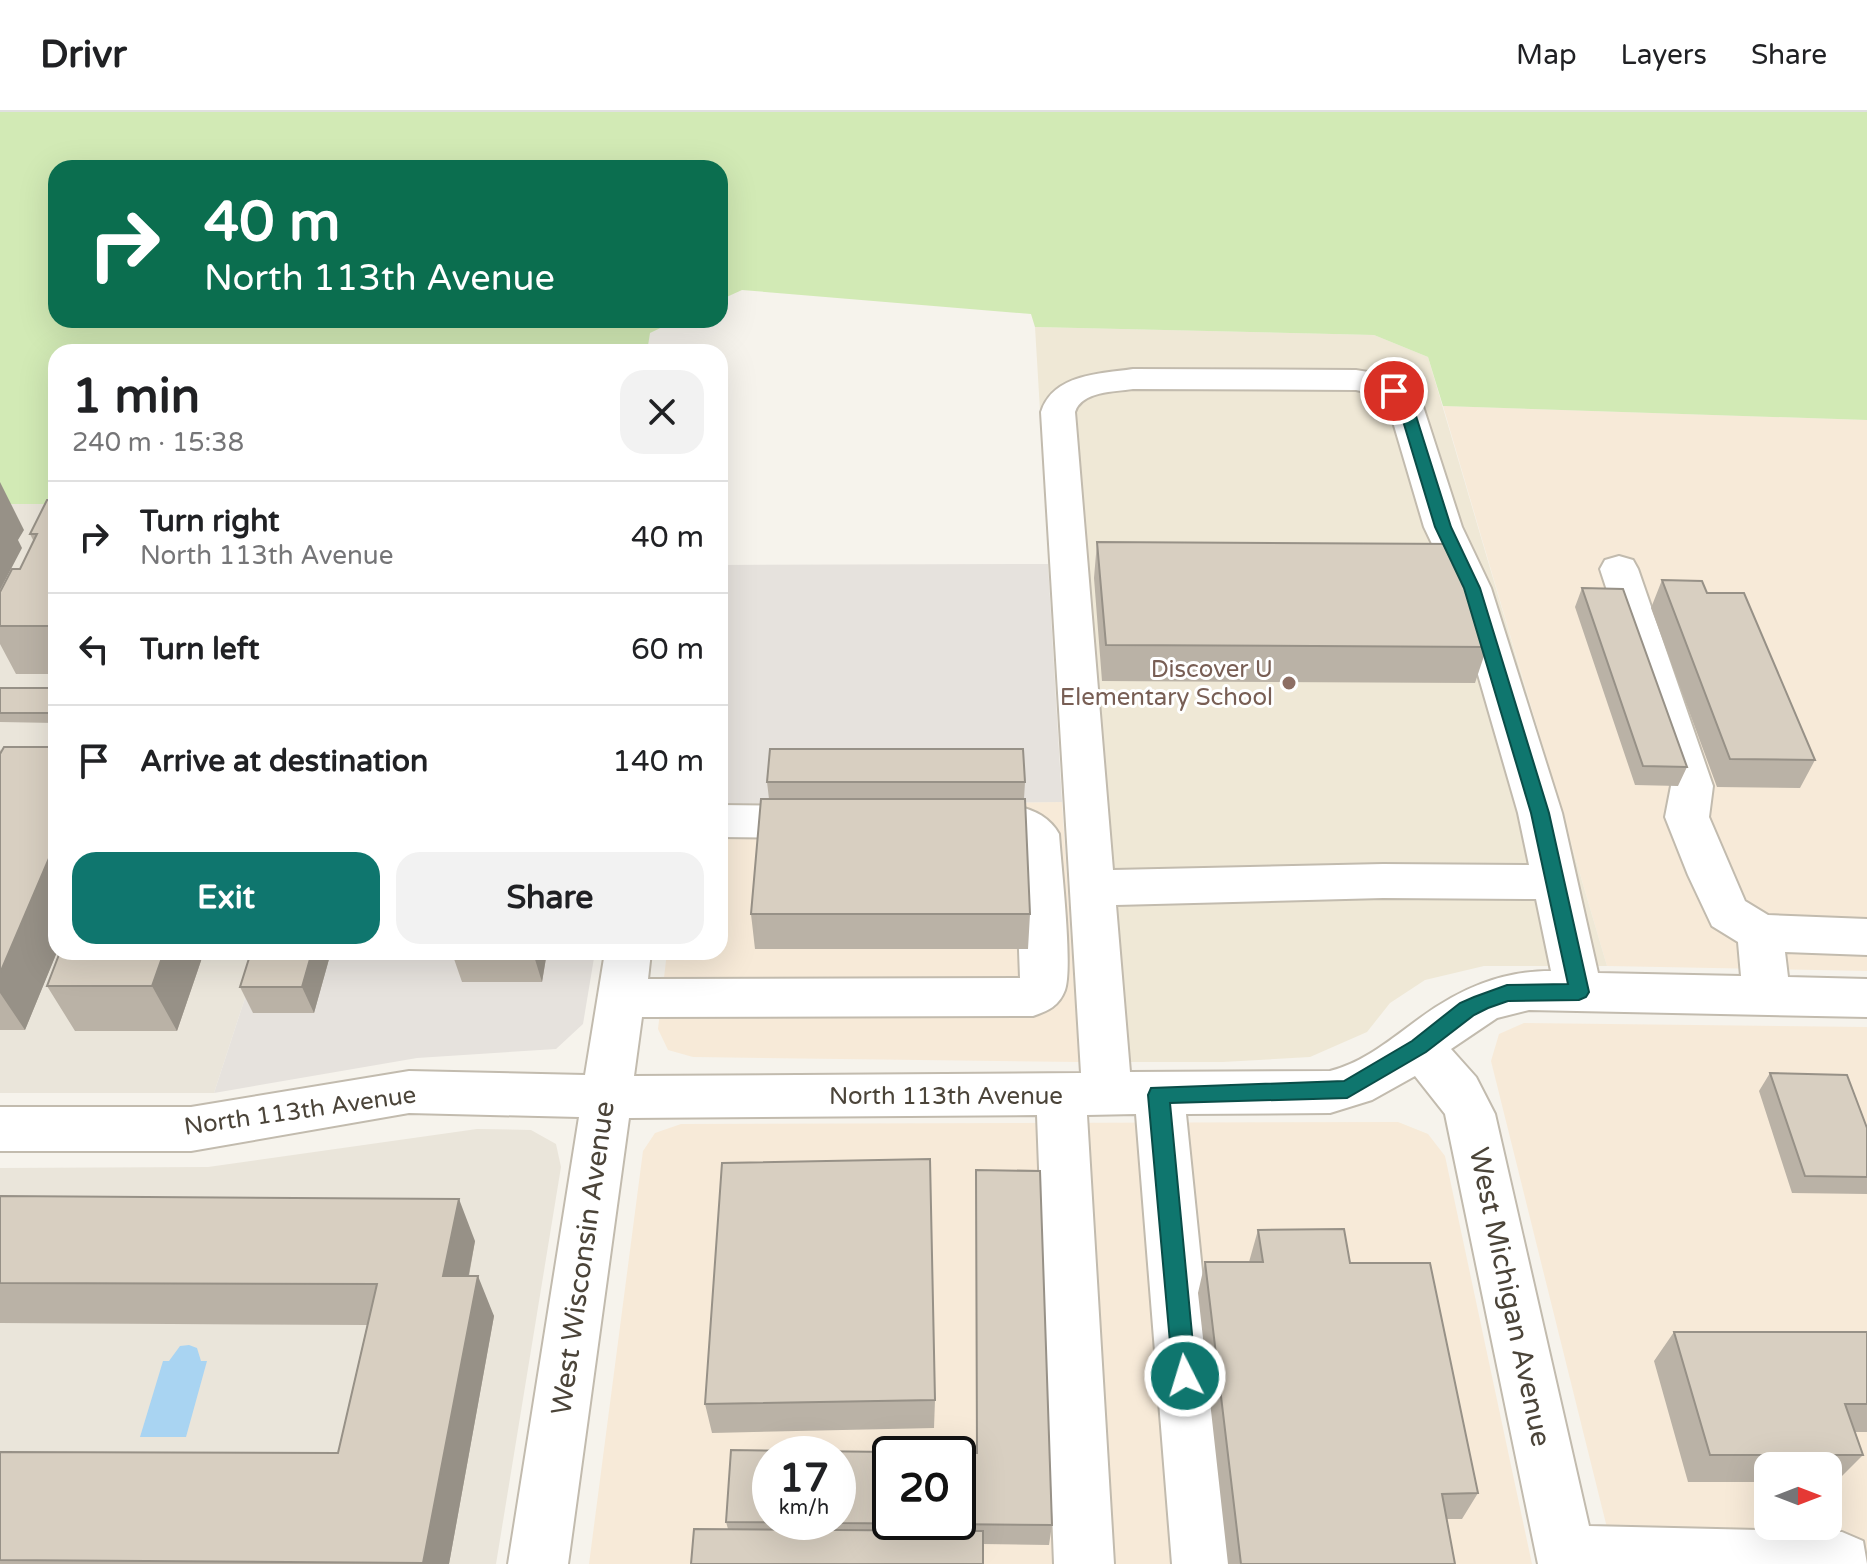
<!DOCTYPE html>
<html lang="en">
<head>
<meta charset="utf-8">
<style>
	body { margin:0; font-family:"Varela Round",sans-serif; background:#f2f2f2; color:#202124; height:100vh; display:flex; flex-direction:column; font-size:30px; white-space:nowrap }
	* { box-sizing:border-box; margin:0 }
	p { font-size:26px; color:#757577 }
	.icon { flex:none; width:44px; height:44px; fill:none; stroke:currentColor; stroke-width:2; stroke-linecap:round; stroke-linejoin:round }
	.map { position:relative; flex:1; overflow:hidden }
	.details { position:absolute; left:48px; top:232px; width:680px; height:616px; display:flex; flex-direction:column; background:#fff; border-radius:24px; box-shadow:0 8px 32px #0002 }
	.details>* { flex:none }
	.top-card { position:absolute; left:48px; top:48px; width:680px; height:168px; border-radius:24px; box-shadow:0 8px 32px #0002; background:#0b6e4f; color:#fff; overflow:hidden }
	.needle { width:52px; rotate:90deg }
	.fabs { position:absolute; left:1754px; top:1340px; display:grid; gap:16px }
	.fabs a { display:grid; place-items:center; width:88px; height:88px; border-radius:16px; background:#fff; box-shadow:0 8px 32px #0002; font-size:40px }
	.speed { position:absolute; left:752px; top:1324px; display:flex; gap:16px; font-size:40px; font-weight:700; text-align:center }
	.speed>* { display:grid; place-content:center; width:104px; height:104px; border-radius:50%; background:#fff; box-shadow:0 8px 32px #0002; line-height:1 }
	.speed small { font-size:20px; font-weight:400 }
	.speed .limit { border:4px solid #111; border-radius:12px; background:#fff; color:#111 }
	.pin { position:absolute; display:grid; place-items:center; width:68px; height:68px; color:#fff; margin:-34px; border:4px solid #fff; border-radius:50%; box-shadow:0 2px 8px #0007 }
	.me { position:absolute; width:88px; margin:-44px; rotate:355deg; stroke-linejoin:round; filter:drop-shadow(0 0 6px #0008) }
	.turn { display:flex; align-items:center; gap:28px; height:168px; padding:0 24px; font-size:36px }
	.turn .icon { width:104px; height:104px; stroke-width:2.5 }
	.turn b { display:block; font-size:56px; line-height:68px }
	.round { display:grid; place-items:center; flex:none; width:84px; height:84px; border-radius:24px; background:#f2f2f2 }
	.overview { display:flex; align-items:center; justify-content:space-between; height:136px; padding:0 24px }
	h1 { font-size:48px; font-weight:700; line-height:60px }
	.primary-button { display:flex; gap:16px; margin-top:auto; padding:16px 24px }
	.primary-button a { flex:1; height:92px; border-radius:24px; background:#0f766e; color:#fff; font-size:32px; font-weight:700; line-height:92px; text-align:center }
	.primary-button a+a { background:#f2f2f2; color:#202124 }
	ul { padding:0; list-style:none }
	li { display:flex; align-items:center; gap:24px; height:112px; padding:0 24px; border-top:2px solid #e0e0e0 }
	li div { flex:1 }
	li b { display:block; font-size:30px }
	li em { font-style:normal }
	header { display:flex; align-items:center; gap:48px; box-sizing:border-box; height:112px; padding:0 40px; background:#fff; border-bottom:2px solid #e0e0e0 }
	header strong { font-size:38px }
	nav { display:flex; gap:44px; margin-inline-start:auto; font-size:28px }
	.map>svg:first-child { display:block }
	.residential { fill:#eae5da }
	.commercial { fill:#f7ead8; fill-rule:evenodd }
	.industrial { fill:#e6e2dd }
	.education { fill:#efe8d6 }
	.green { fill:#d2eab5 }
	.water { fill:#a9d4f2 }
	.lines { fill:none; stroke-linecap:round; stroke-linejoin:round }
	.minor-casing { stroke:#c2bbae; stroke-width:4 }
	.minor { fill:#fff; fill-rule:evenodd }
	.wall { fill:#bab2a6 }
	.shaded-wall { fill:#979187 }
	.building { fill:#d8cfc1; stroke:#979187; stroke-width:2; fill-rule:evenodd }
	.route { fill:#0f766e; stroke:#0a4d48; stroke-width:2 }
	.education-dot { fill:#8d6e63; stroke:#fff; stroke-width:3 }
	.labels { text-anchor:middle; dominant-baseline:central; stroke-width:6; stroke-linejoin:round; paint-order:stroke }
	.education-label { font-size:24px; fill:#785e54; stroke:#fff; text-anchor:end }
	.street-label { font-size:24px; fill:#4b4439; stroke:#fff }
	.near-street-label { font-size:28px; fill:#4b4439; stroke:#fff }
</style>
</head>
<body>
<header>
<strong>Drivr</strong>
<nav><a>Map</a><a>Layers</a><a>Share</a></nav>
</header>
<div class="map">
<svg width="1867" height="1452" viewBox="0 0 1867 1452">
	<rect width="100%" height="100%" fill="#f6f3ec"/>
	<!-- residential -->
	<path class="residential" d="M 0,392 L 56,392 L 56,840 L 260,840 L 214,981 L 0,981 Z
		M 477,1017 L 531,1018 L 556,1032 L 561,1055 L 496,1452 L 0,1452 L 0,1056 L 208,1055 Z"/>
	<!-- commercial -->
	<path class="commercial" d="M 1443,294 L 1867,308 L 1867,859 L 1607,854 Z
		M 1062,690 L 1079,950 L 693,945 L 668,938 L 658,917 L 667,840 L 720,840 L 720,693 Z
		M 1524,911 L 1867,915 L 1867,1452 L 1616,1452 L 1491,949 L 1499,922 ZM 1768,1354 L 1828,1354 L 1828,1414 L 1768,1414 Z
		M 1398,1010 L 1428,1022 L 1445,1044 L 1532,1452 L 589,1452 L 643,1039 L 655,1021 L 681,1012 ZM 770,1342 L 838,1342 L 838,1410 L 770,1410 ZM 890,1342 L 958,1342 L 958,1410 L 890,1410 Z"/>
	<!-- industrial -->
	<path class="industrial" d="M 1048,452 L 1062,690 L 720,693 L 720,453 Z
		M 260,840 L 595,840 L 583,912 L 556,937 L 417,946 L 214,981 Z"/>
	<!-- education -->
	<path class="education" d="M 1035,215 L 1374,223 L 1428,245 L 1607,854 L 1484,854 L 1425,868 L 1390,891 L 1367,920 L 1310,945 L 1223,950 L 1079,950 Z"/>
	<!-- green -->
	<path class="green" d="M 0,0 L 1867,0 L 1867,308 L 1443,294 L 1428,245 L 1374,223 L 1035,215 L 1031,202 L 742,178 L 720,188 L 720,56 L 56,56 L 56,208 L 677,208 L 650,221 L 647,240 L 56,240 L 56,392 L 0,392 Z"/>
	<!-- water -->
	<path class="water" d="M 189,1233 L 197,1236 L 201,1249 L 207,1249 L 186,1325 L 140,1325 L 163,1249 L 169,1249 L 180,1234 Z"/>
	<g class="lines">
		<defs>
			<path id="minor" d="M 1133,257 L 1356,258 C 1381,262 1406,266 1421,288 L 1462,415 L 1491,476 L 1562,701 L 1598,861 L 1741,864 L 1738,830 L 1712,814 L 1688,763 L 1665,705 L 1671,674 L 1600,457 L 1605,448 L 1619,444 L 1633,448 L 1638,457 L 1713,674 L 1709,705 L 1745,789 L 1768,803 L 1867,807 L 1867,843 L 1785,840 L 1788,865 L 1867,867 L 1867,905 L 1529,898 L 1497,906 L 1451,937 L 1476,965 L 1495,1002 L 1589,1414 L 1842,1420 L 1863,1429 L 1867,1452 L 1538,1452 L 1445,1002 L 1415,964 L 1372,988 L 1330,1001 L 1186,1002 L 1232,1452 L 1172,1452 L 1136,1002 L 1087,1003 L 1114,1452 L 1054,1452 L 1037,1003 L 629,1006 L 568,1452 L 508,1452 L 579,1005 L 409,1001 L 191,1039 L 0,1039 L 0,995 L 191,995 L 409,959 L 585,963 L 605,840 L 651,840 L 648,867 L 1020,866 L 1015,729 C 995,721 972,728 951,722 L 944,710 L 951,698 C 985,688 1040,687 1059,722 C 1061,752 1073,856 1065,878 C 1059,894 1048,899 1033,904 L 642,905 L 634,964 L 1081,961 L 1041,300 C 1053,262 1099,262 1133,257 ZM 1133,277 L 1356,278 L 1370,281 L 1388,293 L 1424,415 L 1453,476 L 1518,701 L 1529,753 L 1383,752 L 1113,758 L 1075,300 C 1082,279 1114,280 1133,277 ZM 1383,786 L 1536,787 L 1551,859 C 1501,859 1460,877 1420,906 C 1391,927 1365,950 1330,959 L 1130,960 L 1116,793 Z
				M 720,693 L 817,694 L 832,698 L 839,710 L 832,722 L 817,726 L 720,725 Z"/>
		</defs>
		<!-- minor casing -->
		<use href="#minor" class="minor-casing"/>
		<!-- minor -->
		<use href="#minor" class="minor"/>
	</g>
	<!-- wall -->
	<path class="wall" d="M 56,386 L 56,562 L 16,562 L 0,532 L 0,480 L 20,457 L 34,430 L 30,422 Z
		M 1097,430 L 1487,535 L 1475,571 L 1102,569 L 1094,466 Z
		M 1662,468 L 1707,481 L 1815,648 L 1800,676 L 1717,675 L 1651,496 Z
		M 1582,476 L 1687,655 L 1678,674 L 1635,673 L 1575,495 Z
		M 0,576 L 56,576 L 56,611 L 0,610 Z
		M 0,637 L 57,840 L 25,918 L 0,918 Z
		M 767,670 L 1025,670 L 1024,687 L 1030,802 L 1028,837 L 755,837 L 751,802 L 769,687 Z
		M 204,840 L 177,919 L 75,919 L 47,874 Z
		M 251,840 L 331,840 L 314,901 L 253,901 L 240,875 Z
		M 454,840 L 547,840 L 542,870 L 462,870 L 453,844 Z
		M 1770,961 L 1867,1016 L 1867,1082 L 1792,1081 L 1759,979 Z
		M 976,1058 L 1052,1413 L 1049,1433 L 983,1432 L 728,1417 L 726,1410 L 976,1341 Z
		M 0,1084 L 475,1129 L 469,1164 L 494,1204 L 449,1452 L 0,1452 L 0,1340 L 338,1341 L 367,1213 L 0,1211 Z
		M 1258,1118 L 1350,1151 L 1478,1381 L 1462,1407 L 1447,1407 L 1455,1452 L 1228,1452 L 1198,1181 L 1205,1150 L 1249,1150 Z
		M 1674,1220 L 1867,1220 L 1867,1320 L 1855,1320 L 1863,1343 L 1836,1370 L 1828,1370 L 1828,1354 L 1768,1354 L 1768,1370 L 1688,1370 L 1654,1249 Z
		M 935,1288 L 934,1316 L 712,1321 L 705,1292 Z"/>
	<!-- shaded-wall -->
	<path class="shaded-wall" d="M 0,370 L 24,418 L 18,428 L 22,436 L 0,478 Z
		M 56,730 L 57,840 L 25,918 L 0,881 L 0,861 Z
		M 164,840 L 204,840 L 177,919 L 152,874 Z
		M 312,840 L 331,840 L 314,901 L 302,875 Z
		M 535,840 L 547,840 L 542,870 L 534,844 Z
		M 459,1087 L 475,1129 L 461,1204 L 443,1164 Z
		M 478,1164 L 494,1204 L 449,1452 L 423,1452 L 423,1451 Z"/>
	<!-- building -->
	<path class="building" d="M 56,386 L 56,514 L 0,514 L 0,480 L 12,457 L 20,457 L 37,422 L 30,422 L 47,388 L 55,388 Z
		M 1097,430 L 1457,432 L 1487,535 L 1106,533 Z
		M 1662,468 L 1702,469 L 1707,481 L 1744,481 L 1815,648 L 1730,647 Z
		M 1582,476 L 1623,477 L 1687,655 L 1643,654 Z
		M 0,576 L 56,576 L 56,601 L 0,601 Z
		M 4,635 L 56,635 L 56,730 L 0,861 L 0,642 Z
		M 770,637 L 1023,637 L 1025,670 L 767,670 Z
		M 761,687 L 1025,687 L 1030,802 L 751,802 Z
		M 60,840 L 164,840 L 152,874 L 47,874 Z
		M 251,840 L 312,840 L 302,875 L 240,875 Z
		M 454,840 L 535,840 L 534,844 L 453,844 Z
		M 1770,961 L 1847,963 L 1867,1016 L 1867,1065 L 1805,1064 Z
		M 930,1047 L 935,1288 L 705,1292 L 722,1051 Z
		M 976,1058 L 1040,1059 L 1052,1413 L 726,1410 L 731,1338 L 977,1341 ZM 770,1342 L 838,1342 L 838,1410 L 770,1410 ZM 890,1342 L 958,1342 L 958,1410 L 890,1410 Z
		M 0,1084 L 459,1087 L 443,1164 L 478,1164 L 423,1451 L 0,1448 L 0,1340 L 338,1341 L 377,1172 L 0,1171 Z
		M 1344,1117 L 1350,1151 L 1430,1151 L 1478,1381 L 1442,1382 L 1455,1452 L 1241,1452 L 1205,1150 L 1263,1150 L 1258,1118 Z
		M 1674,1220 L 1867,1220 L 1867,1292 L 1845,1292 L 1863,1343 L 1710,1343 Z
		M 694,1417 L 983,1419 L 983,1452 L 691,1452 Z"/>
	<!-- route -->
	<path class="route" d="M 1394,275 L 1411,288 L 1451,415 L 1480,476 L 1549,701 L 1589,880 L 1586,885 L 1579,888 L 1508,889 L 1488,896 L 1474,903 L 1426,940 L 1347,986 L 1170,991 L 1196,1264 L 1193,1272 L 1185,1275 L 1176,1272 L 1173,1264 L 1148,983 L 1151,976 L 1344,969 L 1412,929 L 1460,891 L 1474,885 L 1507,873 L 1568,872 L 1531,701 L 1464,476 L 1435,415 L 1397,289 L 1387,279 Z"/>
	<!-- markers -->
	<circle class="education-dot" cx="1289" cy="571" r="8"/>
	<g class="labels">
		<!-- education labels -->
		<g class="education-label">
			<text x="1273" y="557">Discover U<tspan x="1273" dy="28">Elementary School</tspan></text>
		</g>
		<!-- street labels -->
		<g class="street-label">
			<text x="946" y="984">North 113th Avenue</text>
			<text transform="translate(300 999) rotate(-8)">North 113th Avenue</text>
		</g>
		<!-- near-street labels -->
		<g class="near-street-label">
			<text transform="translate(583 1146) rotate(-82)">West Wisconsin Avenue</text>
			<text transform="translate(1510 1185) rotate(78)">West Michigan Avenue</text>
		</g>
	</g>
</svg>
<div class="fabs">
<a><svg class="needle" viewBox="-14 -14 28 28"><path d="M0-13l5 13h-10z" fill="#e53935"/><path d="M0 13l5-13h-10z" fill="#757577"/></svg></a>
</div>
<div class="speed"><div>17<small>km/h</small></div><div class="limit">20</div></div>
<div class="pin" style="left:1394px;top:279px;background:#d93025"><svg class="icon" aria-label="arrive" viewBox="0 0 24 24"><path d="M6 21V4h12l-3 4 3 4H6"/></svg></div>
<svg class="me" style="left:1185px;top:1264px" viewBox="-20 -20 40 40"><circle r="17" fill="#0f766e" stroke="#fff" stroke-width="3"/><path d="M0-11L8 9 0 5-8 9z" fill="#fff"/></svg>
<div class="top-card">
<div class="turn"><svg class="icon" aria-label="right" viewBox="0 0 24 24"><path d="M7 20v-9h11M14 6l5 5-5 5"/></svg><div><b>40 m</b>North 113th Avenue</div></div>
</div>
<section class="details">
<div class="overview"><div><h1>1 min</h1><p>240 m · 15:38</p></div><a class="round"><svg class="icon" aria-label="close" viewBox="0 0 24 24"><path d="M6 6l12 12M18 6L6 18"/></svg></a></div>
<ul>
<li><svg class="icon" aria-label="right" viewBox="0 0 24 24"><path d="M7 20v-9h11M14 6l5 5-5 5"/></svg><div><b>Turn right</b><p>North 113th Avenue</p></div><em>40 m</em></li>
<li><svg class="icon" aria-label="left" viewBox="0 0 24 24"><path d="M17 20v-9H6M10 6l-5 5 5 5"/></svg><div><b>Turn left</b></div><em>60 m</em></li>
<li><svg class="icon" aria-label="arrive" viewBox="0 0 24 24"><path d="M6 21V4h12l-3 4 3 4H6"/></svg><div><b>Arrive at destination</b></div><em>140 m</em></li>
</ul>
<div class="primary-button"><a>Exit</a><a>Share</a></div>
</section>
</div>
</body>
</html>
